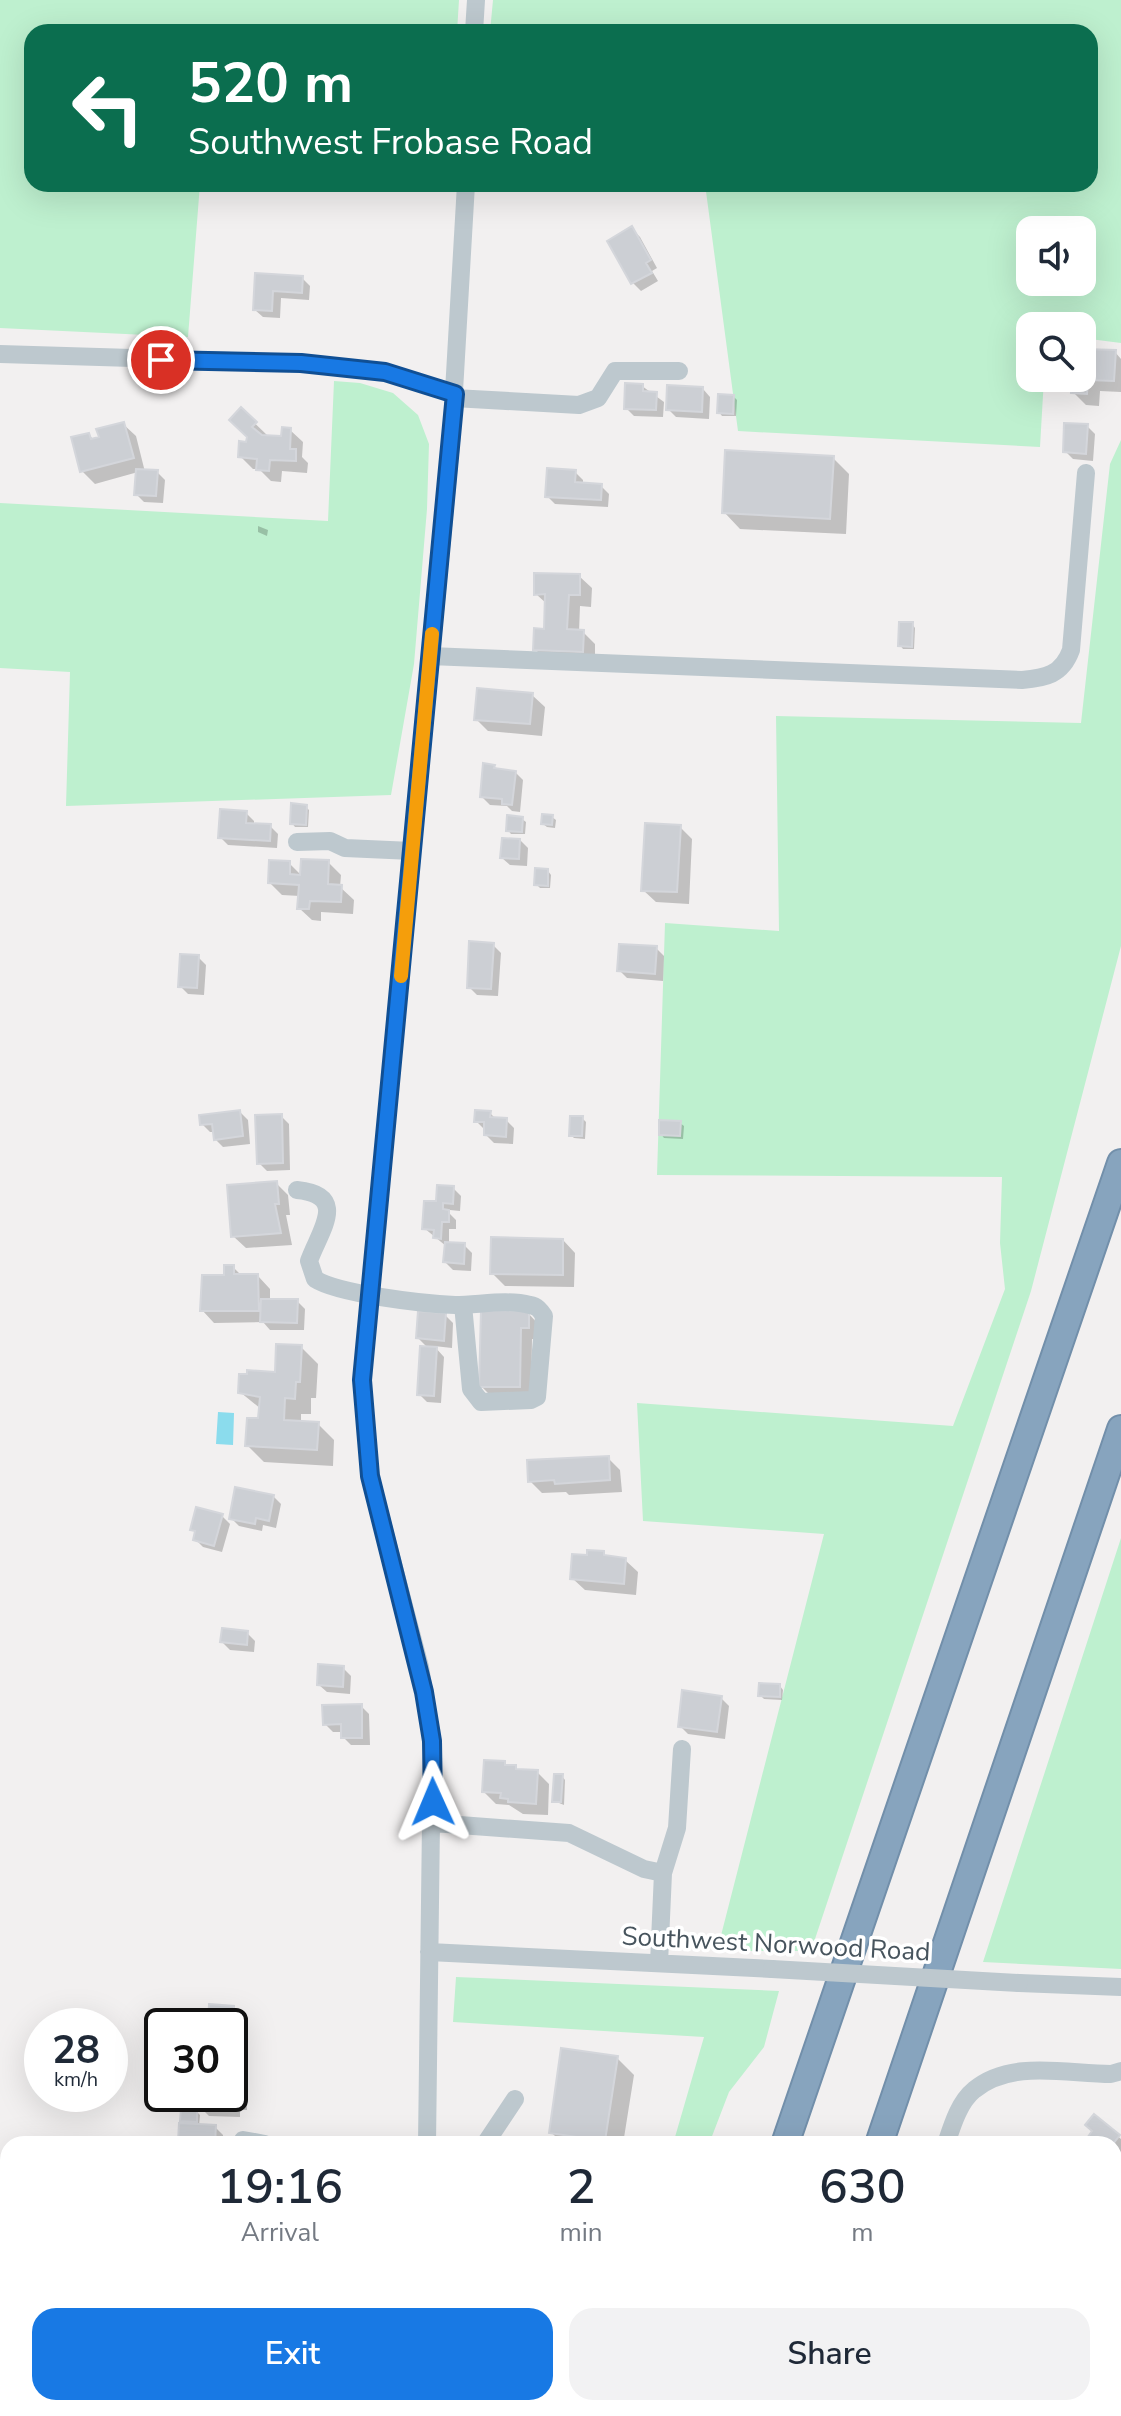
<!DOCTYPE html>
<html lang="en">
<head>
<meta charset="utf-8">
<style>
	body { margin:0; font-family:"Nunito Sans",sans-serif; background:#f2f2f3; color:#1f2937; height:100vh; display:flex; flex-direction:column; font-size:30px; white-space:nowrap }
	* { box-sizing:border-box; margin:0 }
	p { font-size:26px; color:#747a83 }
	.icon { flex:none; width:44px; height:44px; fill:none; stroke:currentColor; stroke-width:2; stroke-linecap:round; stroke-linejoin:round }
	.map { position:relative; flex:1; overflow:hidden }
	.sheet { position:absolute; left:0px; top:2136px; width:1122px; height:280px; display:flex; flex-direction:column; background:#fff; border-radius:24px 24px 0 0; box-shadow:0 8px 32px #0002 }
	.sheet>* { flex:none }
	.banner { position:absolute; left:24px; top:24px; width:1074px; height:168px; border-radius:24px; box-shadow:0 8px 32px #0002; background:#0b6e4f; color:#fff; overflow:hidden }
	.tools { position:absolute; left:1016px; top:216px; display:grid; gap:16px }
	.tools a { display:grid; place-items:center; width:80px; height:80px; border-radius:16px; background:#fff; box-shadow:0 8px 32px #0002; font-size:40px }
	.speed { position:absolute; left:24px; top:2008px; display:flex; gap:16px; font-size:40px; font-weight:700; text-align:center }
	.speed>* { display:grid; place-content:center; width:104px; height:104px; border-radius:50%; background:#fff; box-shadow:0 8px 32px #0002; line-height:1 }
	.speed small { font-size:20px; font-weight:400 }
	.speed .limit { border:4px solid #111; border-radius:12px; background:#fff; color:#111 }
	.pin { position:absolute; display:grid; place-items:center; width:68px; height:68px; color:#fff; margin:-34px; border:4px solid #fff; border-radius:50%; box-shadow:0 2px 8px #0007 }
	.me { position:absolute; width:88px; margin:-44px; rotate:359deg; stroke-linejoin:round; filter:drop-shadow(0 0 6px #0008) }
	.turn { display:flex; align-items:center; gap:28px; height:168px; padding:0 32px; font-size:36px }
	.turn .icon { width:104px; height:104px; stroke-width:2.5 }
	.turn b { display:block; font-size:56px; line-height:68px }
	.eta { display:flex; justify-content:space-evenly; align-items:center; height:136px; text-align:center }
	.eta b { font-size:48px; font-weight:600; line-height:56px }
	.action { display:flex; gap:16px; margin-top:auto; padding:16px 32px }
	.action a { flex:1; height:92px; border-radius:24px; background:#1879e4; color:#fff; font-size:32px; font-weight:600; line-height:92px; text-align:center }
	.action a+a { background:#f2f2f3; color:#1f2937 }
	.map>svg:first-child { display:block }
	.green { fill:#bef0cf; fill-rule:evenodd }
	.water { fill:#8bdced }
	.shadow { fill:#0003 }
	.building { fill:#cccfd4; stroke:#d4d6db; stroke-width:2 }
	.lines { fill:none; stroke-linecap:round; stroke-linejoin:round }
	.highway-casing { stroke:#728faa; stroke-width:30 }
	.minor { stroke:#bdc8ce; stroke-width:18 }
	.highway { stroke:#87a4be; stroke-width:26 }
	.minor-bridge { stroke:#bdc8ce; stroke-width:18 }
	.route-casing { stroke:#104f94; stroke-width:20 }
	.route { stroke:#1879e4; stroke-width:14 }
	.slow { stroke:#f59e0b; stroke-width:14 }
	.labels { text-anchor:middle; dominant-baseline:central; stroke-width:7; stroke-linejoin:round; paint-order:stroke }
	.street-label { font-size:26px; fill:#47545d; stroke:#fff }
</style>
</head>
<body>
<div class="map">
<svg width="1121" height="2416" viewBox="0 0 1121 2416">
	<rect width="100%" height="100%" fill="#f2f0f0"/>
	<!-- green -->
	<path class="green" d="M 0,0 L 459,0 L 457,32 L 32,32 L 32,184 L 200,184 L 188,337 L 0,328 Z
		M 493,0 L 1121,0 L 1121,343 L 1082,338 L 1082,326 L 1030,326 L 1030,378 L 1044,378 L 1040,447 L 738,431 L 705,184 L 1090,184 L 1090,32 L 490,32 ZM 1030,230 L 1082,230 L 1082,282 L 1030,282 Z
		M 334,381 L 360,383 L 393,393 L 418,415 L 429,444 L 427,509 L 414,664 L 391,795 L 66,806 L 70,672 L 0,668 L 0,503 L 328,521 Z
		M 1121,440 L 1121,946 L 1031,1291 L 811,1951 L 717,1951 L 824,1534 L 643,1521 L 637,1403 L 953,1426 L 1005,1289 L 1000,1243 L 1002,1177 L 657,1175 L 665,923 L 779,931 L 776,716 L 1081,723 L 1110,464 Z
		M 1121,1538 L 1121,1969 L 983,1962 Z
		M 456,1977 L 779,1991 L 764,2047 L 729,2092 L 709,2144 L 673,2144 L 704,2037 L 453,2022 Z
		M 540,2408 L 632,2408 L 631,2416 L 542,2416 Z"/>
	<!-- water -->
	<path class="water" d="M 218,1412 L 234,1413 L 233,1445 L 216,1444 Z"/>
	<!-- shadow -->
	<path class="shadow" d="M 245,184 L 255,184 L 254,191 L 248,190 Z
		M 632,229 L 640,237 L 657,268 L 652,271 L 658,281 L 641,291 L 633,283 L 610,241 Z
		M 257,275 L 302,278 L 310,286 L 309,300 L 281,298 L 280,318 L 263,317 L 255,310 Z
		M 1082,351 L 1115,352 L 1121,359 L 1121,392 L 1100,391 L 1099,406 L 1086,405 L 1073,392 L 1074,378 L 1082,378 Z
		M 642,386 L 664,402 L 663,417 L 634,416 L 626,408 Z
		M 703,389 L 710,397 L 709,419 L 676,417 L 668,409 Z
		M 733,396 L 737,400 L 736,416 L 722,416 L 719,412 Z
		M 241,410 L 268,436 L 283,438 L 290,430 L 303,442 L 302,457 L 308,463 L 307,473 L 282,471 L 281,482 L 271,481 L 259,469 L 253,469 L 240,456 L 248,444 L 249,437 Z
		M 123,424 L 136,436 L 145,472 L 157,472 L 165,480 L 163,503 L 144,502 L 136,494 L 138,472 L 95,484 L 82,471 L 73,439 L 89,435 L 94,440 Z
		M 1087,426 L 1095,434 L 1093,461 L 1073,459 L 1065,451 Z
		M 833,458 L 849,474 L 846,534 L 740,529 L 724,512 Z
		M 575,472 L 583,480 L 583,485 L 601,486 L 609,494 L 608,507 L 555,504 L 547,496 Z
		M 258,526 L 268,530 L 267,536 L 258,532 Z
		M 579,576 L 592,588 L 591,607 L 580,606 L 579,632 L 583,632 L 595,644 L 595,663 L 548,662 L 535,649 L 546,631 L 547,604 L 536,594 Z
		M 912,624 L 915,628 L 914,649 L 903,649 L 900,645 Z
		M 532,695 L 545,707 L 542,736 L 488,731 L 476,719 Z
		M 494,766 L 498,771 L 515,772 L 523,780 L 520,812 L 512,811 L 507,806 L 490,805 L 482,797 Z
		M 306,807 L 309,810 L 308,827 L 295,827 L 292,823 Z
		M 246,813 L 254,821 L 254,825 L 270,826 L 278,834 L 277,848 L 228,845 L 220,837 Z
		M 552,817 L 556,820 L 555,828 L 547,827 L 543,824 Z
		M 522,819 L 526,822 L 525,834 L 511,834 L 508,830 Z
		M 680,827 L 692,839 L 689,904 L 656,902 L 643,890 Z
		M 520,840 L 528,848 L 527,866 L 510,865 L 502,858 Z
		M 328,862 L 341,875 L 340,887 L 354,900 L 353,914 L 321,912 L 321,921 L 312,920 L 299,908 L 300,896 L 282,895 L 270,883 L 289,863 L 302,876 Z
		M 548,871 L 551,875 L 550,888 L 540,888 L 536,884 Z
		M 493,945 L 501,953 L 498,996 L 477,995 L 469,987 Z
		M 656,948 L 664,956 L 663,981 L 627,978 L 619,970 Z
		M 198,957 L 206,965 L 204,995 L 188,994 L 180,986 Z
		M 240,1112 L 248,1120 L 250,1144 L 223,1147 L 215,1139 L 215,1132 L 210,1132 L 202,1124 Z
		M 490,1113 L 496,1119 L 506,1120 L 514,1128 L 513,1144 L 494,1143 L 486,1135 L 484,1129 L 476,1121 Z
		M 281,1116 L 289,1124 L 290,1170 L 267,1171 L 259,1163 Z
		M 582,1118 L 586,1122 L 585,1139 L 574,1138 L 571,1135 Z
		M 680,1123 L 684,1126 L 683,1139 L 664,1138 L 661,1134 Z
		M 276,1183 L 288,1195 L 290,1215 L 286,1215 L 292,1245 L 246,1248 L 233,1236 Z
		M 453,1188 L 461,1196 L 460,1211 L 450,1210 L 450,1214 L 456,1220 L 456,1229 L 449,1229 L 449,1244 L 464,1245 L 472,1253 L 471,1271 L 453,1270 L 445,1262 L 446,1246 L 424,1228 L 438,1204 Z
		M 563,1240 L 575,1253 L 574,1287 L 505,1286 L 492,1273 Z
		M 233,1267 L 242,1276 L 258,1276 L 270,1289 L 270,1301 L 297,1301 L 305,1309 L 304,1330 L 270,1330 L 263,1322 L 214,1323 L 202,1310 Z
		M 528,1313 L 540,1326 L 540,1340 L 532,1339 L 531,1399 L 493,1398 L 481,1386 Z
		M 445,1315 L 453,1323 L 452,1348 L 434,1346 L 444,1357 L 441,1403 L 427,1402 L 419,1394 L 429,1349 L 418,1338 Z
		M 301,1347 L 318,1364 L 316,1398 L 311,1398 L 311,1414 L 301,1414 L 301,1423 L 318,1424 L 334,1440 L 333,1466 L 264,1462 L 247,1445 L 260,1420 L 261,1409 L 240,1392 L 276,1374 Z
		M 608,1458 L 620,1470 L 622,1492 L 569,1495 L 566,1492 L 542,1493 L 530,1481 Z
		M 273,1496 L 281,1504 L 276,1528 L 263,1525 L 262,1531 L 239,1526 L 231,1518 Z
		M 222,1516 L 230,1524 L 222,1552 L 203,1547 L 195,1539 L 196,1534 L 193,1530 Z
		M 603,1553 L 608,1558 L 625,1560 L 638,1572 L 636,1595 L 585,1590 L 572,1578 L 588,1557 Z
		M 247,1633 L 255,1641 L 254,1652 L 230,1650 L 222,1642 Z
		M 343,1668 L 351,1676 L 350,1694 L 327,1692 L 319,1685 Z
		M 780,1686 L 783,1690 L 782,1700 L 764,1699 L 760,1695 Z
		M 721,1698 L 729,1706 L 725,1739 L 688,1734 L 680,1726 Z
		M 361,1706 L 369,1714 L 370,1745 L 351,1745 L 343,1737 L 343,1732 L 333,1732 L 325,1724 Z
		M 504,1763 L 519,1771 L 537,1772 L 549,1784 L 548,1815 L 523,1814 L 509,1805 L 496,1804 L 484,1792 Z
		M 562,1776 L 565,1780 L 564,1805 L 554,1801 Z
		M 234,2008 L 242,2015 L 240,2036 L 230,2036 L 230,2026 L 210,2026 Z
		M 617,2058 L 634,2075 L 623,2144 L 563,2144 L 551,2132 Z
		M 230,2077 L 239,2077 L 247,2085 L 247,2110 L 240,2110 L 240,2117 L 209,2116 L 201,2108 L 201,2094 L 230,2094 Z
		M 197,2112 L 200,2115 L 199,2126 L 215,2127 L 223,2135 L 223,2144 L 182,2144 L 180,2141 L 188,2126 L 182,2120 Z
		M 1094,2117 L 1121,2139 L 1121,2151 L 1114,2160 L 1114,2144 L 1091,2144 Z
		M 1118,2285 L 1121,2288 L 1121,2296 L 1114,2290 Z
		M 1114,2305 L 1121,2311 L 1121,2320 L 1114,2329 Z
		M 0,2335 L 8,2335 L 8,2388 L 0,2380 Z
		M 1114,2358 L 1121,2365 L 1114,2378 Z
		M 25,2408 L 74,2408 L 74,2416 L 32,2415 Z
		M 482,2408 L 514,2408 L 515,2416 L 488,2416 Z
		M 919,2408 L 954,2408 L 951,2416 L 916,2416 Z
		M 1036,2408 L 1092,2408 L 1098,2413 L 1097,2416 L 1043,2416 Z"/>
	<!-- building -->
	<path class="building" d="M 632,226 L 651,260 L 646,263 L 652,273 L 631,284 L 607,241 Z
		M 255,273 L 303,276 L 302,293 L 273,291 L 272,311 L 253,310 Z
		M 1082,349 L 1116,350 L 1114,381 L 1088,380 L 1087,394 L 1071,393 L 1072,378 L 1082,378 Z
		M 625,383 L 643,384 L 643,391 L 657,392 L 656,410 L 624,409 Z
		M 667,385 L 703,387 L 702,412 L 666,410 Z
		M 718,394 L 734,395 L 733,414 L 717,413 Z
		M 241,407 L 257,422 L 252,427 L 262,435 L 281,436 L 282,427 L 291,428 L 290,449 L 296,449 L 296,461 L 270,460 L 269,471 L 256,470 L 257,459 L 238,457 L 239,441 L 246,442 L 247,437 L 229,420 Z
		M 124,422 L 134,458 L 80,472 L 71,437 L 89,433 L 91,439 L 99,437 L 96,429 Z
		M 1064,423 L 1088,424 L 1086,454 L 1063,452 Z
		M 725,450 L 834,456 L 830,519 L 722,513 Z
		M 547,468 L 576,470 L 575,482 L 602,484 L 601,500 L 545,497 Z
		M 136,469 L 158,470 L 156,496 L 134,495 Z
		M 534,573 L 580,574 L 580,595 L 569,595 L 567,629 L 584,630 L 583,652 L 533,650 L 534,628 L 544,629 L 545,594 L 534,595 Z
		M 899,622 L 913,622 L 912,647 L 898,646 Z
		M 477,688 L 533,693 L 530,724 L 474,720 Z
		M 483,763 L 495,765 L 494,768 L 516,771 L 512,805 L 502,804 L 502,799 L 480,797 Z
		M 291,803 L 307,805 L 306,825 L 290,824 Z
		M 220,809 L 247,811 L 246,823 L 271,824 L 270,841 L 218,838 Z
		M 542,814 L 553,815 L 552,825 L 541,824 Z
		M 507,815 L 523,817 L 522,832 L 506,831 Z
		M 645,823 L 681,825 L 677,892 L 641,891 Z
		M 502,838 L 520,839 L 519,859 L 500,858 Z
		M 301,859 L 329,860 L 328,884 L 342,885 L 341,902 L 310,901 L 309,909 L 297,909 L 299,885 L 268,883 L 269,860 L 290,861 L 290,874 L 300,875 Z
		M 535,868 L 548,869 L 548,886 L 534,885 Z
		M 469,941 L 494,943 L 491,989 L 467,988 Z
		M 619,944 L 657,946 L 655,974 L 617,971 Z
		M 180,954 L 199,955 L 197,988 L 178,987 Z
		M 240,1110 L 243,1136 L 214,1140 L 212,1124 L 200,1125 L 199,1115 Z
		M 475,1110 L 491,1111 L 490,1117 L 507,1118 L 506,1137 L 484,1135 L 484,1122 L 474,1122 Z
		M 282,1114 L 283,1163 L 257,1164 L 255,1115 Z
		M 570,1116 L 583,1116 L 582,1136 L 569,1136 Z
		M 659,1120 L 681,1121 L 680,1136 L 659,1135 Z
		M 277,1181 L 279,1204 L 275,1204 L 281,1233 L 231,1237 L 227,1185 Z
		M 437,1185 L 454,1186 L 453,1204 L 443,1203 L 443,1209 L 449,1210 L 449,1222 L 442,1222 L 441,1239 L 433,1238 L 434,1230 L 422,1229 L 424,1201 L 436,1201 Z
		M 491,1237 L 563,1239 L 563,1275 L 490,1274 Z
		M 445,1242 L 465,1243 L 464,1264 L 443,1262 Z
		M 224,1265 L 234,1265 L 234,1274 L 258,1274 L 259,1311 L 200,1311 L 202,1275 L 224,1275 Z
		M 261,1299 L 298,1299 L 297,1323 L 260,1322 Z
		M 481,1310 L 529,1311 L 529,1328 L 521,1328 L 520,1387 L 479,1387 Z
		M 418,1311 L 446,1313 L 444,1341 L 416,1338 Z
		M 276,1344 L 302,1345 L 300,1382 L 296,1382 L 295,1399 L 285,1398 L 284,1420 L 319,1422 L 317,1450 L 245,1446 L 247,1418 L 258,1418 L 260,1397 L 238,1393 L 239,1374 L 247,1374 L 247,1370 L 275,1372 Z
		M 420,1346 L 437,1347 L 434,1396 L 417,1395 Z
		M 609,1456 L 610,1480 L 555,1484 L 554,1480 L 528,1482 L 527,1460 Z
		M 235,1487 L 274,1495 L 269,1521 L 256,1518 L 255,1524 L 229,1519 Z
		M 196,1507 L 223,1514 L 214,1546 L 193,1540 L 195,1531 L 190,1530 Z
		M 587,1550 L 604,1551 L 604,1555 L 626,1558 L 624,1584 L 570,1579 L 572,1554 L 587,1555 Z
		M 222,1628 L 248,1631 L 247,1645 L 220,1642 Z
		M 318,1664 L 344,1666 L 343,1687 L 317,1685 Z
		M 759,1683 L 780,1684 L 780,1697 L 758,1696 Z
		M 682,1690 L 722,1696 L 717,1732 L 678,1727 Z
		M 362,1704 L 362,1738 L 341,1738 L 341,1724 L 323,1725 L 322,1705 Z
		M 484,1760 L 505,1761 L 505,1765 L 516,1765 L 516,1769 L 538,1770 L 536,1804 L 508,1802 L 508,1799 L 500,1798 L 501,1793 L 482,1792 Z
		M 554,1774 L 563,1774 L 561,1802 L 552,1802 Z
		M 209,2004 L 234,2006 L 233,2029 L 230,2029 L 230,2026 L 208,2026 Z
		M 561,2048 L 618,2056 L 605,2141 L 549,2133 Z
		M 230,2075 L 240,2075 L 240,2103 L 233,2103 L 233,2110 L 199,2109 L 199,2094 L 230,2094 Z
		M 181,2109 L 197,2110 L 197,2122 L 180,2121 Z
		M 1094,2114 L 1120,2135 L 1113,2144 L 1089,2144 L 1085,2141 L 1092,2131 L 1085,2125 Z
		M 179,2123 L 216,2125 L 215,2144 L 178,2142 Z
		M 0,2333 L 8,2333 L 8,2375 L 0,2374 Z
		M 917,2408 L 944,2408 L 943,2411 L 953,2415 L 914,2416 Z
		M 1035,2408 L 1084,2408 L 1082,2416 L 1041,2416 L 1043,2411 Z"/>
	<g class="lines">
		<defs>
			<path id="highway" d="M 785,2144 L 1121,1163
				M 879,2144 L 1121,1429
				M 691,2416 L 694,2408
				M 788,2416 L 791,2408"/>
		</defs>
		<!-- highway casing -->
		<use href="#highway" class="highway-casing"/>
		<!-- minor -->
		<path class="minor" d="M 474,32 L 476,0
			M 0,354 L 301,363 L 385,372 L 455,394
			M 454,398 L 579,405 L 598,398 L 615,371 L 679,371
			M 430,656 L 1022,680 C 1045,678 1062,675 1071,650 L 1086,473
			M 297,842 L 330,841 L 345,848 L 412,851
			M 297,1190 C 350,1195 319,1232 309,1261 L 315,1279 C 338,1294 425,1304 455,1305 C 479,1305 507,1299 530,1305 C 537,1306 540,1310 544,1316 L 537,1397 L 531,1400 L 481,1402 L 471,1389 L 463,1305
			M 433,1823 L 569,1833 L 644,1869 L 663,1873
			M 429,1952 L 772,1969
			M 659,1963 L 663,1873 L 677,1828 L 682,1749
			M 1019,1983 L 1121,1987
			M 243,2140 L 265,2144
			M 427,2144 L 432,1741 L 420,1667 L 370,1476 L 362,1380 L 451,443 L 466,184
			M 485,2144 L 515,2099
			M 946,2144 C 952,2126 959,2102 974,2090 C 1011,2059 1067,2074 1111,2074 L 1121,2071
			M 1114,2208 L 1121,2202
			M 275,2416 L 276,2408
			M 424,2416 L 424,2408
			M 852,2416 L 855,2408
			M 992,2416 L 995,2408"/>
		<!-- highway -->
		<use href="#highway" class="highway"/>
		<!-- minor-bridge -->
		<path class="minor-bridge" d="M 772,1969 L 1019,1983"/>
	</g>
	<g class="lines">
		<defs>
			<path id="route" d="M 161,360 L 301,363 L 385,372 L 455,394 L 362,1380 L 370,1476 L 424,1692 L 432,1741 L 433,1802"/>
		</defs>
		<!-- route casing -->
		<use href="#route" class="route-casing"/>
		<!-- route -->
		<use href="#route" class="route"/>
		<!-- slow -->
		<path class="slow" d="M 401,976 L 432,634"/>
	</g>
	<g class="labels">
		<!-- street labels -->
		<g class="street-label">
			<text transform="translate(776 1944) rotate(3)">Southwest Norwood Road</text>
		</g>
	</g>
</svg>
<div class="tools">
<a><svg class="icon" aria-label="sound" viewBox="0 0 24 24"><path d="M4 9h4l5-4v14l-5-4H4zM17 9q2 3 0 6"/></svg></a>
<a><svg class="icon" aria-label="search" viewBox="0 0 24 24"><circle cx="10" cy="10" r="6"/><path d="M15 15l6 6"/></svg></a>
</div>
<div class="speed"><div>28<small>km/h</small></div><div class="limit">30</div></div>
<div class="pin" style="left:161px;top:360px;background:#d93025"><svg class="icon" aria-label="arrive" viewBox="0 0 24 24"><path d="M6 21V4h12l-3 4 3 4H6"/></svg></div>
<svg class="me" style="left:433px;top:1802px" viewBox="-20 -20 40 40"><path d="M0-17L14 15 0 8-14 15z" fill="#1879e4" stroke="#fff" stroke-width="4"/></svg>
<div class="banner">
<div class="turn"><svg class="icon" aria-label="left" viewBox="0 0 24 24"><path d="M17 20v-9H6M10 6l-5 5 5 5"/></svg><div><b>520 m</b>Southwest Frobase Road</div></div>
</div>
<section class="sheet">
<div class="eta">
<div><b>19:16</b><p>Arrival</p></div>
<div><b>2</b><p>min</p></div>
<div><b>630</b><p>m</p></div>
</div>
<div class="action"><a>Exit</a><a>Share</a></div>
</section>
</div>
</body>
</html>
